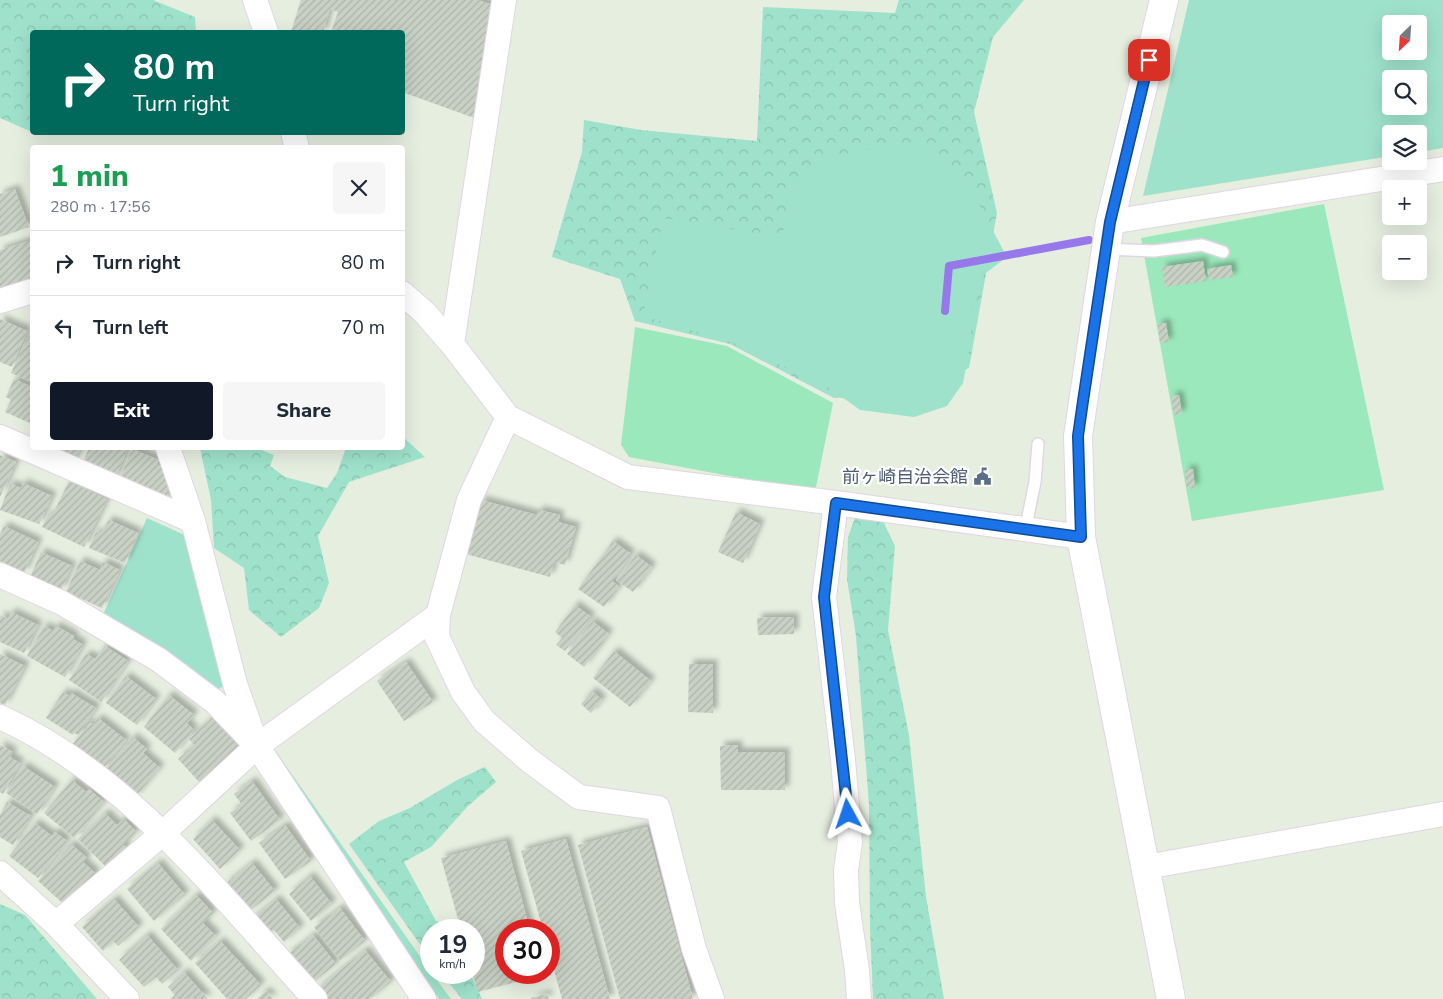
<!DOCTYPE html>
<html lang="en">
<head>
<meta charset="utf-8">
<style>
	body { margin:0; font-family:"Nunito Sans","Noto Sans JP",sans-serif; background:#f6f6f7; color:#1f2937; height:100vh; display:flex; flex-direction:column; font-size:19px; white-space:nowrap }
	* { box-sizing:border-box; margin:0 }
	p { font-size:16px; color:#747a83 }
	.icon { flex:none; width:28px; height:28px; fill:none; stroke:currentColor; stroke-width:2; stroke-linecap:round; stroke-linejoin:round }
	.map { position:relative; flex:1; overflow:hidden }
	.side { position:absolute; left:30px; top:145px; width:375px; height:305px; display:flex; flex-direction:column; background:#fff; border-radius:5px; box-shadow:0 5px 20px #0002 }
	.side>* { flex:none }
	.guide { position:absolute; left:30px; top:30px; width:375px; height:105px; border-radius:5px; box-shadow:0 5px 20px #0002; background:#00695c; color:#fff; overflow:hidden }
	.needle { width:32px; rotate:205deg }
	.fabs { position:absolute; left:1382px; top:15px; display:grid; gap:10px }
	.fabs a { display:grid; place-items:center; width:45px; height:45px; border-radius:5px; background:#fff; box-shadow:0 5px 20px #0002; font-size:25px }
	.speed { position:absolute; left:420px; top:919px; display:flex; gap:10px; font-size:25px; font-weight:700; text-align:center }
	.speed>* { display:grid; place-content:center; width:65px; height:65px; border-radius:50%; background:#fff; box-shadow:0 5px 20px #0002; line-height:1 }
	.speed small { font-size:12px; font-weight:400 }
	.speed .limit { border:8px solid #d22; background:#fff; color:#111 }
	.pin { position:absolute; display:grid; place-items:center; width:42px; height:42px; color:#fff; margin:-21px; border-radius:10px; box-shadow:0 2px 8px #0006 }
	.me { position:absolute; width:55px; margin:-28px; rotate:355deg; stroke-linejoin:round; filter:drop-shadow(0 0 4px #0008) }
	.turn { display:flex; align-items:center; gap:18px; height:105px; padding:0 20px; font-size:22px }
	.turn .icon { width:65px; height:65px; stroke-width:2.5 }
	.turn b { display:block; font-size:35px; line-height:42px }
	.round { display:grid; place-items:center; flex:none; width:52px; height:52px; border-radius:5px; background:#f6f6f7 }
	.overview { display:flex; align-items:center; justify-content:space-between; height:85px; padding:0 20px }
	h1 { font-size:30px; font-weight:800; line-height:38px; color:#1e9e55 }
	.button { display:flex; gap:10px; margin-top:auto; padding:10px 20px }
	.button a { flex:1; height:58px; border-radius:5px; background:#111827; color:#fff; font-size:20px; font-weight:800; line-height:58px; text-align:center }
	.button a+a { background:#f6f6f7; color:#1f2937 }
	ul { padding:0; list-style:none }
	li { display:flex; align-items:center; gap:15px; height:65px; padding:0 20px; border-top:1px solid #e0e1e3 }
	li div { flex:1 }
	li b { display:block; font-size:19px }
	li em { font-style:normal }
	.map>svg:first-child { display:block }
	.forest { fill:url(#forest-crowns) }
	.park { fill:#9fe2cb; fill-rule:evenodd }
	.pitch { fill:#9be8bc }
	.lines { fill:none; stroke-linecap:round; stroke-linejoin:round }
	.stream { stroke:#9778eb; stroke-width:8 }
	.building { fill:url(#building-hatch); filter:url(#shadow) }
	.lane-casing { stroke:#e2d5e4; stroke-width:14 }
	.street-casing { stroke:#e2d5e4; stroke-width:26 }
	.secondary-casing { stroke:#e2d5e4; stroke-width:30 }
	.lane { stroke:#fff; stroke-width:11 }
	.street { stroke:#fff; stroke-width:24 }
	.secondary { stroke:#fff; stroke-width:28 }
	.route-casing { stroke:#114b97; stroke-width:12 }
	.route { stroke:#1a73e8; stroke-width:9 }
	.labels { text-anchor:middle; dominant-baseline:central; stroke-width:4.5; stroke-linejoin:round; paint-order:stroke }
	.service-label { font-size:18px; fill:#4e5e75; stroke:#fff; text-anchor:end }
</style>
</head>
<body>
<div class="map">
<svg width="1443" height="999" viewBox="0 0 1443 999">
	<defs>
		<pattern id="forest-crowns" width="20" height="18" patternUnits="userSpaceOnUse" patternTransform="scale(1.25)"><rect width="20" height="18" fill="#9fe2cb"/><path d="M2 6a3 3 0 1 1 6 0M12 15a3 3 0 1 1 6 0" fill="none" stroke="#89c2af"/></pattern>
		<pattern id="building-hatch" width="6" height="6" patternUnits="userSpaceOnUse" patternTransform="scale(1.25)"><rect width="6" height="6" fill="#c9d1c5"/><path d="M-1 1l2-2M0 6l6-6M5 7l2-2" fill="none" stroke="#adb4aa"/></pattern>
		<filter id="shadow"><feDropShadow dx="4.5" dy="-4.5" stdDeviation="2.5" flood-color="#0004"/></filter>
	</defs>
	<rect width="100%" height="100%" fill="#e6eee0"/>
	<!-- forest -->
	<path class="forest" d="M 0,0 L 153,0 L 195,17 L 196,32 L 32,32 L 32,132 L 0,118 Z
		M 899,0 L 1024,0 L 993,37 L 974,112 L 997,213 L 969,368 L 915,394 L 834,398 L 730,344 L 635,321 L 620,279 L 552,257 L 582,152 L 584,120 L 641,130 L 757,141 L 763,7 L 895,13 Z
		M 403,437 L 425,457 L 349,482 L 318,536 L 329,583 L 319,608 L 281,637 L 249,610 L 244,568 L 214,548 L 211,500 L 200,448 L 257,448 L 274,455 L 270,466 L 285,477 L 327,488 L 337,473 L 346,448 L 402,448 Z
		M 857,512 L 880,515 L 895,546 L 888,630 L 909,735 L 926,897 L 944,999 L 873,999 L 870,929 L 869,805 L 856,636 L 847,579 L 848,537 Z
		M 485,767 L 496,782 L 468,806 L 431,847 L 404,862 L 436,921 L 450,926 L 451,930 L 431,930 L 431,960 L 349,844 L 379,821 L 410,808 L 457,780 Z
		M 0,904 L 25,915 L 97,999 L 0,999 Z
		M 441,973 L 470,973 L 482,999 L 462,999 Z"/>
	<!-- park -->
	<path class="park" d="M 1189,0 L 1443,0 L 1443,148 L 1419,152 L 1419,134 L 1391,134 L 1391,156 L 1143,196 ZM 1391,24 L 1419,24 L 1419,51 L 1391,51 ZM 1391,79 L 1419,79 L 1419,106 L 1391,106 Z
		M 912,142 L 957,173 L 978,203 L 1007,257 L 975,281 L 970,346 L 963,383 L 947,406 L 914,417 L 860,410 L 831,389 L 734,343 L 643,316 L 663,218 L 782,237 L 791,188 L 824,157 Z
		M 147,518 L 189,537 L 224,686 L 215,691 L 101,619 Z
		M 272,746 L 431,972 L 451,999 L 439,999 L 270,752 Z"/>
	<!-- pitch -->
	<path class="pitch" d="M 1324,204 L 1384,490 L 1192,521 L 1141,238 Z
		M 635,327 L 727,346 L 833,403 L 815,492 L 629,457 L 621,445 Z"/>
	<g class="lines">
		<!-- stream -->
		<path class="stream" d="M 945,311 L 949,266 L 1089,240"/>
	</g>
	<!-- building -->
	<path class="building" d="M 301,0 L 478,0 L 501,8 L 477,119 L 402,92 L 402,32 L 331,32 L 338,12 L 330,9 L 323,32 L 291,32 Z
		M 15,189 L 29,227 L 0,237 L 0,194 Z
		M 32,240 L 32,286 L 0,296 L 0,250 Z
		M 1203,261 L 1206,281 L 1165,287 L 1162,267 Z
		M 1231,265 L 1233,277 L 1209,280 L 1207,269 Z
		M 0,319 L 27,331 L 12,367 L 0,362 Z
		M 1166,323 L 1169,342 L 1160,343 L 1158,324 Z
		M 27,338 L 32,340 L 32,382 L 11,373 Z
		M 14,379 L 32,387 L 32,424 L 5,412 L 11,400 L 6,397 Z
		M 1179,395 L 1182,414 L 1174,415 L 1171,396 Z
		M 40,448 L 81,448 L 73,463 Z
		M 89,448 L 128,448 L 114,481 L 82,464 Z
		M 132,449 L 159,460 L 157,464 L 167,469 L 175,477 L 164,502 L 120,477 Z
		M 0,455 L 16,462 L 0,497 Z
		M 1193,469 L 1195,488 L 1187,489 L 1185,470 Z
		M 69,481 L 107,499 L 84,547 L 42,527 L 49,514 L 52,516 Z
		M 23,483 L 52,496 L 39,524 L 0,510 L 10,484 L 21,488 Z
		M 481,500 L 537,515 L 539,510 L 560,515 L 558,522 L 576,527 L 565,565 L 554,562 L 550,577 L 466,554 Z
		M 736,512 L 760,524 L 743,563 L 718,552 Z
		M 109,520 L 138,533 L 125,563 L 89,548 L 96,532 L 100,534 Z
		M 4,526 L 38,542 L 24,573 L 0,561 L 0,534 Z
		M 613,541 L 631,554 L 612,581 L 619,587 L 604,607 L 578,589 Z
		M 41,552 L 72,566 L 61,590 L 30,577 Z
		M 636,555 L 652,567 L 633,592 L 616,580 Z
		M 80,561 L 100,570 L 103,562 L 120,570 L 102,608 L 66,592 Z
		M 575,605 L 591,617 L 565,651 L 556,645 L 562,638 L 555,632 Z
		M 11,612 L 38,625 L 24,653 L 0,642 L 0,618 L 1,615 L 8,619 Z
		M 794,617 L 794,634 L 758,635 L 757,618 Z
		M 592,621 L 609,634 L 584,667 L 567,654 Z
		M 44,626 L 53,631 L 56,626 L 74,636 L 73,639 L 83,645 L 65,677 L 27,656 Z
		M 105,646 L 128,661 L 101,702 L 69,680 L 86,654 L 95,659 Z
		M 614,651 L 651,681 L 630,707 L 593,678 Z
		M 0,654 L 25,666 L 5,705 L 0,703 Z
		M 406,662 L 433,702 L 404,721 L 377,681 Z
		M 689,664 L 713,664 L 713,713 L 688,712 Z
		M 126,676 L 156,699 L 137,725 L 106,703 Z
		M 592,691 L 602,700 L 591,713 L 581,704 Z
		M 63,692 L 69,696 L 71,693 L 96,708 L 79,735 L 74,733 L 73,735 L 46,718 Z
		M 169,695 L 194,715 L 187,723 L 194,730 L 175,753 L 144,727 Z
		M 213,717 L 241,748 L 201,784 L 178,759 L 194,745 L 189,739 Z
		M 98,718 L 126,740 L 103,769 L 72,745 L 90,723 L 93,725 Z
		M 133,737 L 147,749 L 143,753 L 160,768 L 135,797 L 104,771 Z
		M 0,745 L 13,752 L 10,757 L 20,763 L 3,794 L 0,792 Z
		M 738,745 L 738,752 L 785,752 L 785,790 L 721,790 L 720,746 Z
		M 23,766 L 55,787 L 37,814 L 6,793 Z
		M 72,780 L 86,792 L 89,789 L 104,802 L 74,838 L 44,813 Z
		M 252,781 L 280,820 L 251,841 L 230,813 L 242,805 L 234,794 Z
		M 7,802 L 31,816 L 13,845 L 0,837 L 0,815 Z
		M 105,813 L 117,825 L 124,819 L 136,832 L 123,845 L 127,848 L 107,868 L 78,839 Z
		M 212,820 L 240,850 L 220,869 L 193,839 Z
		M 35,823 L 52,836 L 55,832 L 67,841 L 38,878 L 9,856 Z
		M 285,825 L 311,861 L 285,879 L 259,843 Z
		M 647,827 L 693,999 L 620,999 L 578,845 Z
		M 566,839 L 610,999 L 562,999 L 549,952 L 549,930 L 543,930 L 521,851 Z
		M 506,841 L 530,930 L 506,930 L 506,972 L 542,972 L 543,975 L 478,992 L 472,972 L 474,930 L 461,930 L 441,858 Z
		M 71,844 L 87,858 L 83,862 L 96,874 L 67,907 L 38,881 Z
		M 158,863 L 185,895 L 154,921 L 127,889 Z
		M 252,863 L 275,891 L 248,912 L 225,884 Z
		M 310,876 L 332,904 L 311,921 L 289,894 Z
		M 196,895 L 213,913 L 203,923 L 216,936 L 191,961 L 161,929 Z
		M 114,899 L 139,927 L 118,946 L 113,941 L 103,951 L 82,927 Z
		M 276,899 L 300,928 L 284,942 L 274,930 L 265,936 L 251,920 Z
		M 340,908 L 365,941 L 340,961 L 314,927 Z
		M 147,935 L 178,970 L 162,984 L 156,977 L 144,987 L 119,960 Z
		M 313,935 L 336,964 L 311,984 L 287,955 Z
		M 220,941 L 261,985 L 246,999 L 227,999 L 195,963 Z
		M 365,950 L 391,982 L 370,999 L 325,999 L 317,989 Z
		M 184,972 L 208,999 L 170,999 L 175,995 L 168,987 Z
		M 266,991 L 273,999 L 257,999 Z
		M 547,994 L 549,999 L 531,999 L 531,998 Z"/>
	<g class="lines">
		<defs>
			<path id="lane" d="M 1105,249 L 1154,251 L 1202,245 L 1223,252
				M 1025,531 L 1035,482 L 1038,444"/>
			<path id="street" d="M 255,0 L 266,32
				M 293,132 L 297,148
				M 1110,222 L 1443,169
				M 402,293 L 424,312 L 452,344 L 508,417 L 628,477 L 836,503 L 1081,537
				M 0,301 L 32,291
				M 452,344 L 504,0
				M 508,417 L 469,500 L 438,615 L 437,637 L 463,692 L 484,721 L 530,761 L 579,797 L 658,808 L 694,949 L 712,999
				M 0,437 L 193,521
				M 168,448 L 193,521 L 235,684 L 254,738
				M 836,503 L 824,597 L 843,760 L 850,842 L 846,870 L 847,903 L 857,970 L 859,999
				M 0,575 L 62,603 L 159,660 L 215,702 L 257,746 L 424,999
				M 0,717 C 130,776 220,896 315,999
				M 1146,867 L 1443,814
				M 0,873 L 56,924 L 127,999
				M 56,924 L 163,833 L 257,746 L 438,615"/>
			<path id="secondary" d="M 1164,0 L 1110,222 L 1078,436 L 1081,537 L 1171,999"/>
		</defs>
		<!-- lane casing -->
		<use href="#lane" class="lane-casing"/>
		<!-- street casing -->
		<use href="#street" class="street-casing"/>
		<!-- secondary casing -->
		<use href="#secondary" class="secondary-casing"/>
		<!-- lane -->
		<use href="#lane" class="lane"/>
		<!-- street -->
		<use href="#street" class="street"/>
		<!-- secondary -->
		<use href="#secondary" class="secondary"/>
	</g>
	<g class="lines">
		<defs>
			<path id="route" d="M 848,814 L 824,597 L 836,503 L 1081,537 L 1078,436 L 1083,401 L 1110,222 L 1149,60"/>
		</defs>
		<!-- route casing -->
		<use href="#route" class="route-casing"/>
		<!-- route -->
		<use href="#route" class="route"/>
	</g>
	<!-- icons -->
	<defs>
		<symbol id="civic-bare" viewBox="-9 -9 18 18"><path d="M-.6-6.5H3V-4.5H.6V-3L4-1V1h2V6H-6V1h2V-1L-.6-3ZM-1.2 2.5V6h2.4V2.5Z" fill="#5c6f8a" stroke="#fff" stroke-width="2.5" paint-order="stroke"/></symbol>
	</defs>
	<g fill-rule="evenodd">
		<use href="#civic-bare" x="970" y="464" width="25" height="25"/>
	</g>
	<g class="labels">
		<!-- service labels -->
		<g class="service-label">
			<text x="968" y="477">前ヶ崎自治会館</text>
		</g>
	</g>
</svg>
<div class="fabs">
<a><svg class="needle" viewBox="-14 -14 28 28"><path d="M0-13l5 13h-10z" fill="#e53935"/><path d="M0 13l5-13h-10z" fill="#747a83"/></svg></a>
<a><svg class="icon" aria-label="search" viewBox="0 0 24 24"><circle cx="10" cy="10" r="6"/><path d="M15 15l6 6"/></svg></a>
<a><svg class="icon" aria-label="layers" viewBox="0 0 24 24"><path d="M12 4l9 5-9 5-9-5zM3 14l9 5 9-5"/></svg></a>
<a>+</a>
<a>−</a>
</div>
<div class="speed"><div>19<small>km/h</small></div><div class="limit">30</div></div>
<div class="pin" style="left:1149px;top:60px;background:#d93025"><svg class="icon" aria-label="arrive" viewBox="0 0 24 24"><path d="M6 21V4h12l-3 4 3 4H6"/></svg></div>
<svg class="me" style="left:848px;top:814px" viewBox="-20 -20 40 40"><path d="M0-17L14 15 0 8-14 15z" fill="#1a73e8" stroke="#fff" stroke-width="4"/></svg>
<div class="guide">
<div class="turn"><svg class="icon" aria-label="right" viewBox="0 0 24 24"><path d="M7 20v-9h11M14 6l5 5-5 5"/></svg><div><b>80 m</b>Turn right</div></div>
</div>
<section class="side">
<div class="overview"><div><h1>1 min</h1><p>280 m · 17:56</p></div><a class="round"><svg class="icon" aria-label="close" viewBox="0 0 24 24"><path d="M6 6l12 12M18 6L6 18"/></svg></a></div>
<ul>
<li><svg class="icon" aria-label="right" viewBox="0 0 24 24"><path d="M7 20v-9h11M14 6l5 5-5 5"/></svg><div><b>Turn right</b></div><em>80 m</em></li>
<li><svg class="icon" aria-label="left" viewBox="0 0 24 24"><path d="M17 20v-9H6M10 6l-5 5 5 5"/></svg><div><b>Turn left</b></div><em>70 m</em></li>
</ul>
<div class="button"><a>Exit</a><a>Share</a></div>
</section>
</div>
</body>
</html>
